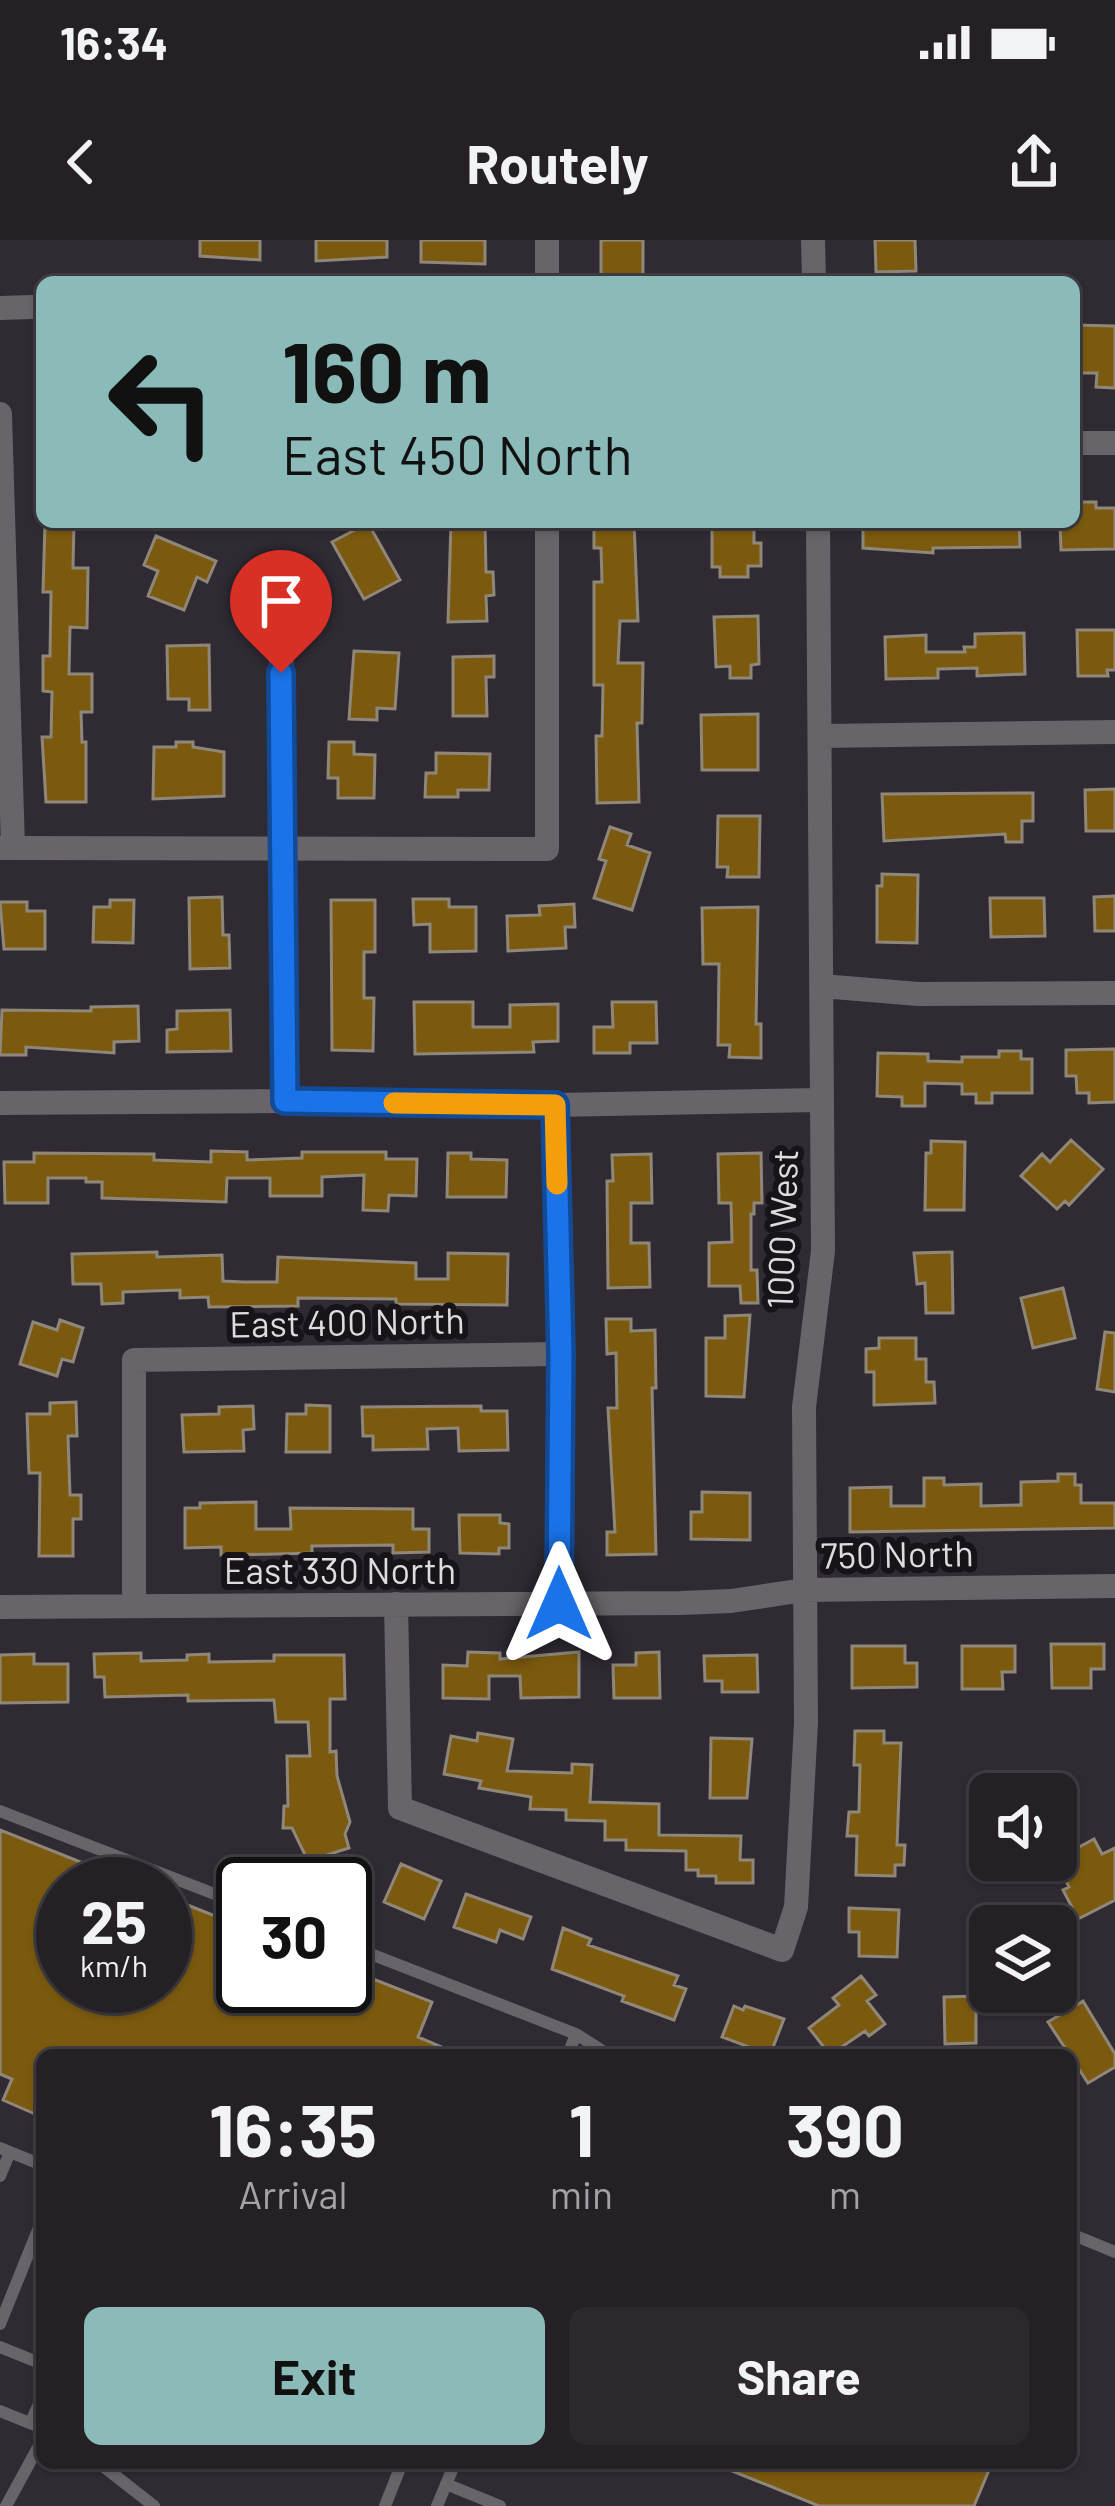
<!DOCTYPE html>
<html lang="en">
<head>
<meta charset="utf-8">
<style>
	body { margin:0; font-family:Barlow,sans-serif; background:#2c282e; color:#f1f3f6; height:100vh; display:flex; flex-direction:column; font-size:45px; white-space:nowrap }
	* { box-sizing:border-box; margin:0 }
	p { font-size:39px; color:#a3a3a7 }
	.icon { flex:none; width:66px; height:66px; fill:none; stroke:currentColor; stroke-width:2; stroke-linecap:round; stroke-linejoin:round }
	.map { position:relative; flex:1; overflow:hidden }
	.details { position:absolute; left:36px; top:1809px; width:1041px; height:420px; display:flex; flex-direction:column; background:#242026; border-radius:18px; box-shadow:0 3px 9px #0004,0 0 0 3px #413e43 }
	.details>* { flex:none }
	.guide { position:absolute; left:36px; top:36px; width:1044px; height:252px; border-radius:18px; box-shadow:0 3px 9px #0004,0 0 0 3px #413e43; background:#8bbbb9; color:#111; overflow:hidden }
	.buttons { position:absolute; left:969px; top:1533px; display:grid; gap:24px }
	.buttons a { display:grid; place-items:center; width:108px; height:108px; border-radius:18px; background:#242026; box-shadow:0 3px 9px #0004,0 0 0 3px #413e43; font-size:60px }
	.speed { position:absolute; left:36px; top:1617px; display:flex; gap:24px; font-size:60px; font-weight:700; text-align:center }
	.speed>* { display:grid; place-content:center; width:156px; height:156px; border-radius:50%; background:#242026; box-shadow:0 3px 9px #0004,0 0 0 3px #413e43; line-height:1 }
	.speed small { font-size:30px; font-weight:400 }
	.speed .limit { border:6px solid #111; border-radius:18px; background:#fff; color:#111 }
	.pin { position:absolute; display:grid; place-items:center; width:102px; height:102px; color:#fff; margin:-123px -51px; border-radius:50% 50% 50% 0; rotate:-45deg; box-shadow:0 0 12px #0007 }
	.pin .icon { rotate:45deg }
	.me { position:absolute; width:132px; margin:-66px; rotate:0deg; stroke-linejoin:round; filter:drop-shadow(0 0 9px #0008) }
	.turn { display:flex; align-items:center; gap:42px; height:252px; padding:0 48px; font-size:54px }
	.turn .icon { width:156px; height:156px; stroke-width:2.5 }
	.turn b { display:block; font-size:84px; line-height:102px }
	.eta { display:flex; justify-content:space-evenly; align-items:center; height:204px; text-align:center }
	.eta b { font-size:72px; font-weight:700; line-height:84px }
	.primary-button { display:flex; gap:24px; margin-top:auto; padding:24px 48px }
	.primary-button a { flex:1; height:138px; border-radius:18px; background:#8bbbb9; color:#111; font-size:48px; font-weight:700; line-height:138px; text-align:center }
	.primary-button a+a { background:#2c282e; color:#f1f3f6 }
	.status { display:flex; justify-content:space-between; align-items:center; height:84px; padding:0 60px; background:#242026; direction:ltr }
	.status svg { height:33px; fill:currentColor }
	header { display:flex; justify-content:space-between; align-items:center; height:156px; padding:0 48px; background:#242026; font-size:54px; font-weight:700 }
	.map>svg:first-child { display:block }
	.building { fill:#7b5a0f; stroke:#8e877a; stroke-width:3 }
	.lines { fill:none; stroke-linecap:round; stroke-linejoin:round }
	.lane { stroke:#686469; stroke-width:12 }
	.street { stroke:#686469; stroke-width:24 }
	.route-casing { stroke:#114b97; stroke-width:30 }
	.route { stroke:#1a73e8; stroke-width:21 }
	.slow { stroke:#f59e0b; stroke-width:21 }
	.labels { text-anchor:middle; dominant-baseline:central; stroke-width:12; stroke-linejoin:round; paint-order:stroke }
	.street-label { font-size:36px; fill:#e0dbe1; stroke:#171318 }
</style>
</head>
<body>
<div class="status"><b>16:34</b><svg viewBox="0 0 49 12"><path d="M0 12V9h3v3zM5 12V6h3v6zM10 12V3h3v9zM15 12V0h3v12zM26 1h20v11H26zM47 4h2v5h-2z"/></svg></div>
<header><svg class="icon" aria-label="back" viewBox="0 0 24 24"><path d="M15 5l-7 7 7 7"/></svg>Routely<svg class="icon" aria-label="share" viewBox="0 0 24 24"><path d="M12 15V3M7 8l5-5 5 5M5 13v7h14v-7"/></svg></header>
<div class="map">
<svg width="1115" height="2266" viewBox="0 0 1115 2266">
	<rect width="100%" height="100%" fill="#302a33"/>
	<!-- building -->
	<path class="building" d="M 200,0 L 260,0 L 260,20 L 200,16 Z
		M 316,0 L 387,0 L 387,17 L 316,21 Z
		M 421,0 L 485,0 L 485,24 L 421,22 Z
		M 601,0 L 643,0 L 643,36 L 601,35 Z
		M 875,0 L 915,0 L 916,31 L 876,32 Z
		M 1074,85 L 1115,86 L 1115,148 L 1096,147 L 1097,133 L 1074,133 Z
		M 1074,262 L 1096,262 L 1096,268 L 1115,268 L 1115,309 L 1061,310 L 1060,282 L 1074,282 Z
		M 45,282 L 74,282 L 73,328 L 88,328 L 87,388 L 70,387 L 69,434 L 92,434 L 92,472 L 81,472 L 82,502 L 86,502 L 86,562 L 46,562 L 42,497 L 51,497 L 52,452 L 43,451 L 43,416 L 50,416 L 51,352 L 43,352 Z
		M 451,282 L 485,282 L 486,332 L 493,332 L 494,355 L 486,356 L 487,381 L 448,382 Z
		M 594,282 L 634,282 L 638,381 L 620,381 L 618,423 L 643,423 L 642,483 L 637,483 L 639,562 L 597,563 L 596,496 L 602,496 L 603,445 L 594,445 L 594,342 L 602,342 L 601,308 L 594,308 Z
		M 712,282 L 754,282 L 754,303 L 761,303 L 761,326 L 748,326 L 748,337 L 720,337 L 720,327 L 712,327 Z
		M 863,282 L 1019,282 L 1020,307 L 933,308 L 933,313 L 863,308 Z
		M 368,283 L 400,340 L 364,359 L 332,302 Z
		M 156,296 L 216,321 L 207,342 L 197,337 L 184,370 L 148,356 L 158,331 L 144,325 Z
		M 758,376 L 759,424 L 751,425 L 751,438 L 730,438 L 730,426 L 716,427 L 714,377 Z
		M 1077,390 L 1115,390 L 1115,430 L 1107,430 L 1108,436 L 1078,436 Z
		M 1024,393 L 1025,434 L 977,436 L 977,428 L 938,429 L 938,438 L 886,439 L 885,397 L 926,395 L 926,412 L 965,412 L 964,407 L 975,407 L 975,394 Z
		M 209,405 L 210,470 L 189,470 L 189,459 L 168,459 L 167,406 Z
		M 354,411 L 399,413 L 395,469 L 377,468 L 377,480 L 349,479 Z
		M 494,416 L 494,437 L 486,437 L 487,476 L 453,476 L 453,417 Z
		M 758,474 L 758,530 L 702,530 L 701,475 Z
		M 176,502 L 193,502 L 193,507 L 224,512 L 224,556 L 153,559 L 154,507 L 176,507 Z
		M 329,502 L 354,502 L 354,514 L 375,515 L 374,558 L 338,558 L 338,538 L 328,538 Z
		M 436,513 L 490,514 L 489,550 L 458,550 L 458,557 L 425,557 L 426,533 L 436,533 Z
		M 1115,549 L 1115,591 L 1086,591 L 1085,550 Z
		M 1033,553 L 1033,581 L 1022,581 L 1022,602 L 1006,602 L 1005,594 L 884,601 L 882,554 Z
		M 718,576 L 760,576 L 759,637 L 727,637 L 728,627 L 717,627 Z
		M 610,587 L 631,594 L 627,605 L 650,613 L 632,670 L 594,658 L 606,621 L 599,619 Z
		M 882,634 L 918,635 L 917,703 L 877,702 L 877,646 L 882,646 Z
		M 1115,656 L 1115,691 L 1095,691 L 1094,657 Z
		M 222,657 L 223,695 L 229,695 L 230,728 L 190,729 L 189,658 Z
		M 990,658 L 1044,658 L 1045,696 L 991,697 Z
		M 413,659 L 449,659 L 449,667 L 476,667 L 476,711 L 430,712 L 430,684 L 414,685 Z
		M 110,660 L 134,660 L 133,703 L 93,702 L 94,667 L 110,667 Z
		M 331,660 L 375,660 L 375,712 L 364,712 L 364,758 L 374,758 L 373,811 L 332,810 Z
		M 0,662 L 27,662 L 27,671 L 45,671 L 45,709 L 4,709 Z
		M 574,664 L 575,687 L 565,687 L 566,708 L 508,711 L 507,676 L 540,675 L 539,666 Z
		M 758,667 L 756,784 L 761,784 L 761,818 L 729,817 L 730,805 L 718,805 L 719,724 L 703,724 L 702,668 Z
		M 414,762 L 473,762 L 473,787 L 510,787 L 510,765 L 558,764 L 558,801 L 533,802 L 534,812 L 415,814 Z
		M 612,762 L 656,762 L 657,803 L 630,803 L 630,813 L 594,813 L 594,787 L 613,787 Z
		M 138,766 L 139,801 L 114,802 L 114,813 L 26,807 L 26,815 L 0,815 L 2,770 L 91,771 L 91,767 Z
		M 230,770 L 231,811 L 167,812 L 167,790 L 177,789 L 177,771 Z
		M 1115,809 L 1115,862 L 1089,863 L 1089,853 L 1077,853 L 1076,836 L 1066,836 L 1066,810 Z
		M 999,811 L 1021,811 L 1021,819 L 1032,819 L 1032,853 L 992,853 L 992,863 L 976,863 L 976,854 L 962,854 L 962,844 L 925,843 L 925,866 L 902,866 L 902,857 L 877,856 L 878,813 L 928,814 L 928,821 L 962,822 L 962,817 L 999,817 Z
		M 1071,900 L 1103,929 L 1069,965 L 1065,961 L 1057,969 L 1021,936 L 1042,914 L 1050,922 Z
		M 931,901 L 965,902 L 964,970 L 925,970 L 926,913 L 931,913 Z
		M 211,911 L 247,912 L 247,920 L 302,918 L 302,912 L 386,912 L 386,919 L 417,919 L 416,956 L 389,955 L 388,971 L 363,970 L 364,935 L 322,937 L 322,956 L 270,956 L 270,938 L 227,938 L 226,962 L 102,958 L 102,942 L 86,942 L 86,938 L 48,938 L 48,963 L 5,963 L 4,922 L 34,922 L 34,913 L 154,914 L 154,920 L 211,922 Z
		M 448,913 L 471,913 L 471,919 L 507,920 L 506,957 L 447,957 Z
		M 761,913 L 762,963 L 754,963 L 754,974 L 751,974 L 751,1030 L 757,1030 L 758,1063 L 741,1063 L 740,1046 L 709,1046 L 709,1003 L 732,1002 L 731,963 L 719,963 L 718,914 Z
		M 651,914 L 652,963 L 631,963 L 631,1003 L 649,1003 L 650,1047 L 608,1048 L 607,941 L 613,941 L 612,915 Z
		M 157,1012 L 157,1017 L 222,1015 L 223,1041 L 243,1042 L 277,1042 L 278,1017 L 416,1023 L 416,1039 L 448,1039 L 448,1013 L 508,1014 L 507,1065 L 396,1064 L 396,1059 L 298,1058 L 298,1066 L 209,1067 L 208,1057 L 180,1058 L 180,1050 L 123,1052 L 123,1063 L 102,1064 L 101,1044 L 73,1044 L 72,1014 Z
		M 952,1012 L 953,1073 L 926,1073 L 925,1043 L 917,1044 L 914,1013 Z
		M 1063,1048 L 1075,1098 L 1033,1108 L 1021,1058 Z
		M 750,1075 L 744,1157 L 706,1156 L 706,1098 L 725,1098 L 725,1076 Z
		M 606,1079 L 631,1079 L 631,1091 L 655,1090 L 656,1148 L 652,1148 L 656,1314 L 607,1315 L 607,1292 L 615,1292 L 608,1168 L 617,1168 L 616,1113 L 607,1114 Z
		M 60,1080 L 83,1088 L 73,1122 L 62,1119 L 57,1136 L 20,1124 L 33,1082 L 57,1090 Z
		M 1105,1092 L 1115,1093 L 1115,1152 L 1097,1149 Z
		M 879,1098 L 916,1098 L 916,1119 L 926,1119 L 926,1142 L 934,1142 L 935,1163 L 874,1165 L 874,1132 L 866,1132 L 866,1109 L 879,1108 Z
		M 76,1162 L 77,1196 L 68,1196 L 70,1255 L 81,1255 L 81,1279 L 73,1279 L 73,1316 L 39,1316 L 40,1233 L 29,1233 L 27,1174 L 50,1174 L 50,1163 Z
		M 306,1165 L 330,1166 L 330,1212 L 286,1212 L 287,1174 L 306,1174 Z
		M 253,1166 L 254,1189 L 243,1190 L 244,1211 L 184,1212 L 182,1175 L 219,1174 L 219,1167 Z
		M 481,1166 L 481,1171 L 507,1171 L 508,1210 L 459,1211 L 458,1188 L 427,1189 L 428,1209 L 373,1210 L 373,1196 L 363,1196 L 362,1167 Z
		M 1058,1234 L 1075,1234 L 1075,1245 L 1081,1245 L 1081,1263 L 1115,1263 L 1115,1288 L 850,1292 L 850,1248 L 891,1247 L 891,1266 L 924,1266 L 924,1238 L 944,1238 L 944,1245 L 981,1244 L 981,1266 L 1021,1265 L 1021,1242 L 1058,1241 Z
		M 702,1252 L 750,1253 L 750,1300 L 691,1299 L 691,1272 L 702,1272 Z
		M 256,1262 L 256,1289 L 291,1289 L 290,1268 L 413,1269 L 413,1289 L 429,1289 L 429,1312 L 393,1313 L 393,1305 L 312,1306 L 312,1313 L 277,1314 L 221,1315 L 221,1307 L 185,1308 L 185,1268 L 200,1268 L 200,1263 Z
		M 459,1275 L 500,1275 L 500,1283 L 509,1284 L 509,1308 L 499,1308 L 499,1314 L 460,1313 Z
		M 1051,1404 L 1104,1404 L 1104,1429 L 1091,1429 L 1091,1448 L 1052,1448 Z
		M 852,1406 L 905,1406 L 905,1423 L 917,1423 L 917,1447 L 852,1448 Z
		M 962,1406 L 1015,1406 L 1015,1432 L 1002,1432 L 1003,1449 L 962,1449 Z
		M 468,1412 L 500,1413 L 500,1419 L 579,1412 L 579,1457 L 521,1458 L 520,1436 L 489,1436 L 489,1459 L 443,1458 L 443,1425 L 467,1426 Z
		M 659,1412 L 660,1458 L 614,1458 L 613,1425 L 636,1425 L 636,1413 Z
		M 141,1413 L 141,1421 L 187,1420 L 187,1415 L 209,1414 L 209,1422 L 274,1421 L 274,1415 L 344,1415 L 345,1459 L 330,1459 L 330,1512 L 336,1511 L 337,1536 L 350,1582 L 345,1594 L 349,1608 L 308,1621 L 292,1588 L 283,1588 L 284,1566 L 288,1566 L 287,1516 L 310,1516 L 308,1482 L 276,1482 L 274,1460 L 188,1461 L 188,1455 L 105,1457 L 104,1437 L 95,1437 L 94,1414 Z
		M 34,1414 L 34,1424 L 68,1424 L 68,1462 L 0,1463 L 0,1415 Z
		M 757,1415 L 758,1452 L 722,1452 L 722,1441 L 705,1441 L 704,1416 Z
		M 855,1491 L 884,1491 L 884,1503 L 901,1503 L 897,1605 L 905,1605 L 904,1625 L 895,1625 L 895,1636 L 856,1635 L 857,1596 L 847,1596 L 849,1572 L 859,1572 L 860,1525 L 854,1525 Z
		M 478,1493 L 513,1499 L 507,1531 L 572,1533 L 572,1524 L 592,1525 L 590,1562 L 659,1564 L 659,1595 L 741,1596 L 740,1620 L 753,1620 L 753,1643 L 716,1643 L 716,1636 L 698,1636 L 698,1630 L 686,1630 L 686,1611 L 626,1610 L 626,1600 L 605,1600 L 605,1581 L 566,1580 L 566,1570 L 530,1569 L 531,1557 L 479,1548 L 481,1541 L 444,1534 L 451,1496 L 477,1501 Z
		M 711,1498 L 752,1499 L 747,1558 L 710,1558 Z
		M 0,1590 L 133,1643 L 63,1644 L 63,1746 L 165,1746 L 165,1656 L 243,1687 L 243,1746 L 345,1746 L 345,1728 L 432,1762 L 418,1797 L 460,1815 L 42,1815 L 42,1877 L 3,1860 L 12,1839 L 0,1834 Z
		M 1094,1599 L 1102,1614 L 1115,1608 L 1115,1660 L 1078,1679 L 1063,1650 L 1069,1647 L 1055,1620 Z
		M 401,1624 L 441,1641 L 424,1679 L 384,1662 Z
		M 466,1654 L 531,1677 L 523,1699 L 500,1690 L 496,1702 L 454,1687 Z
		M 849,1668 L 899,1670 L 897,1717 L 859,1716 L 859,1692 L 849,1692 Z
		M 563,1688 L 591,1699 L 588,1705 L 678,1736 L 674,1745 L 686,1749 L 674,1780 L 622,1761 L 624,1756 L 552,1729 Z
		M 861,1736 L 876,1755 L 867,1761 L 885,1784 L 869,1796 L 865,1791 L 830,1815 L 809,1788 L 839,1765 L 833,1758 Z
		M 976,1756 L 976,1803 L 945,1804 L 944,1757 Z
		M 1083,1761 L 1115,1814 L 1115,1827 L 1088,1843 L 1048,1782 Z
		M 734,1766 L 743,1770 L 745,1766 L 784,1779 L 770,1815 L 722,1797 Z
		M 992,2223 L 974,2266 L 819,2266 L 715,2224 Z"/>
	<g class="lines">
		<!-- lane -->
		<path class="lane" d="M 0,1571 L 243,1665
			M 345,1704 L 576,1794 L 568,1815
			M 576,1794 L 609,1815
			M 0,1908 L 42,1925
			M 0,1936 L 10,1912
			M 1071,1994 L 1115,2012
			M 0,2084 L 42,1980
			M 0,2107 L 42,2124
			M 0,2171 L 42,2188
			M 31,2182 L 42,2157
			M 99,2223 L 154,2266
			M 446,2244 L 500,2266
			M 6,2266 L 42,2200
			M 385,2266 L 402,2223
			M 437,2266 L 455,2223"/>
		<!-- street -->
		<path class="street" d="M 547,0 L 547,42
			M 813,0 L 814,42
			M 0,68 L 32,67
			M 0,174 L 13,608
			M 1074,203 L 1115,203
			M 281,389 L 285,861
			M 822,496 L 1115,492
			M 0,608 L 547,609 L 547,282
			M 822,746 L 918,754 L 1115,753
			M 0,863 L 285,861 L 555,865 L 821,860
			M 555,865 L 561,1114 L 559,1364
			M 396,1364 L 400,1568 L 782,1710 L 796,1667 L 806,1483 L 804,1167 L 823,1011 L 818,282
			M 134,1366 L 134,1120 L 561,1114
			M 0,1367 L 681,1363 L 731,1361 L 804,1350 L 1115,1346"/>
	</g>
	<g class="lines">
		<defs>
			<path id="route" d="M 281,433 L 285,861 L 555,865 L 561,1114 L 559,1364"/>
		</defs>
		<!-- route casing -->
		<use href="#route" class="route-casing"/>
		<!-- route -->
		<use href="#route" class="route"/>
		<!-- slow -->
		<path class="slow" d="M 394,863 L 555,865 L 557,944"/>
	</g>
	<g class="labels">
		<!-- street labels -->
		<g class="street-label">
			<text transform="translate(781 989) rotate(-88)">1000 West</text>
			<text transform="translate(347 1081) rotate(-1)">East 400 North</text>
			<text transform="translate(897 1313) rotate(-1)">750 North</text>
			<text x="340" y="1329">East 330 North</text>
		</g>
	</g>
</svg>
<div class="buttons">
<a><svg class="icon" aria-label="sound" viewBox="0 0 24 24"><path d="M4 9h4l5-4v14l-5-4H4zM17 9q2 3 0 6"/></svg></a>
<a><svg class="icon" aria-label="layers" viewBox="0 0 24 24"><path d="M12 4l9 5-9 5-9-5zM3 14l9 5 9-5"/></svg></a>
</div>
<div class="speed"><div>25<small>km/h</small></div><div class="limit">30</div></div>
<div class="pin" style="left:281px;top:433px;background:#d93025"><svg class="icon" aria-label="arrive" viewBox="0 0 24 24"><path d="M6 21V4h12l-3 4 3 4H6"/></svg></div>
<svg class="me" style="left:559px;top:1364px" viewBox="-20 -20 40 40"><path d="M0-17L14 15 0 8-14 15z" fill="#1a73e8" stroke="#fff" stroke-width="4"/></svg>
<div class="guide">
<div class="turn"><svg class="icon" aria-label="left" viewBox="0 0 24 24"><path d="M17 20v-9H6M10 6l-5 5 5 5"/></svg><div><b>160 m</b>East 450 North</div></div>
</div>
<section class="details">
<div class="eta">
<div><b>16:35</b><p>Arrival</p></div>
<div><b>1</b><p>min</p></div>
<div><b>390</b><p>m</p></div>
</div>
<div class="primary-button"><a>Exit</a><a>Share</a></div>
</section>
</div>
</body>
</html>
